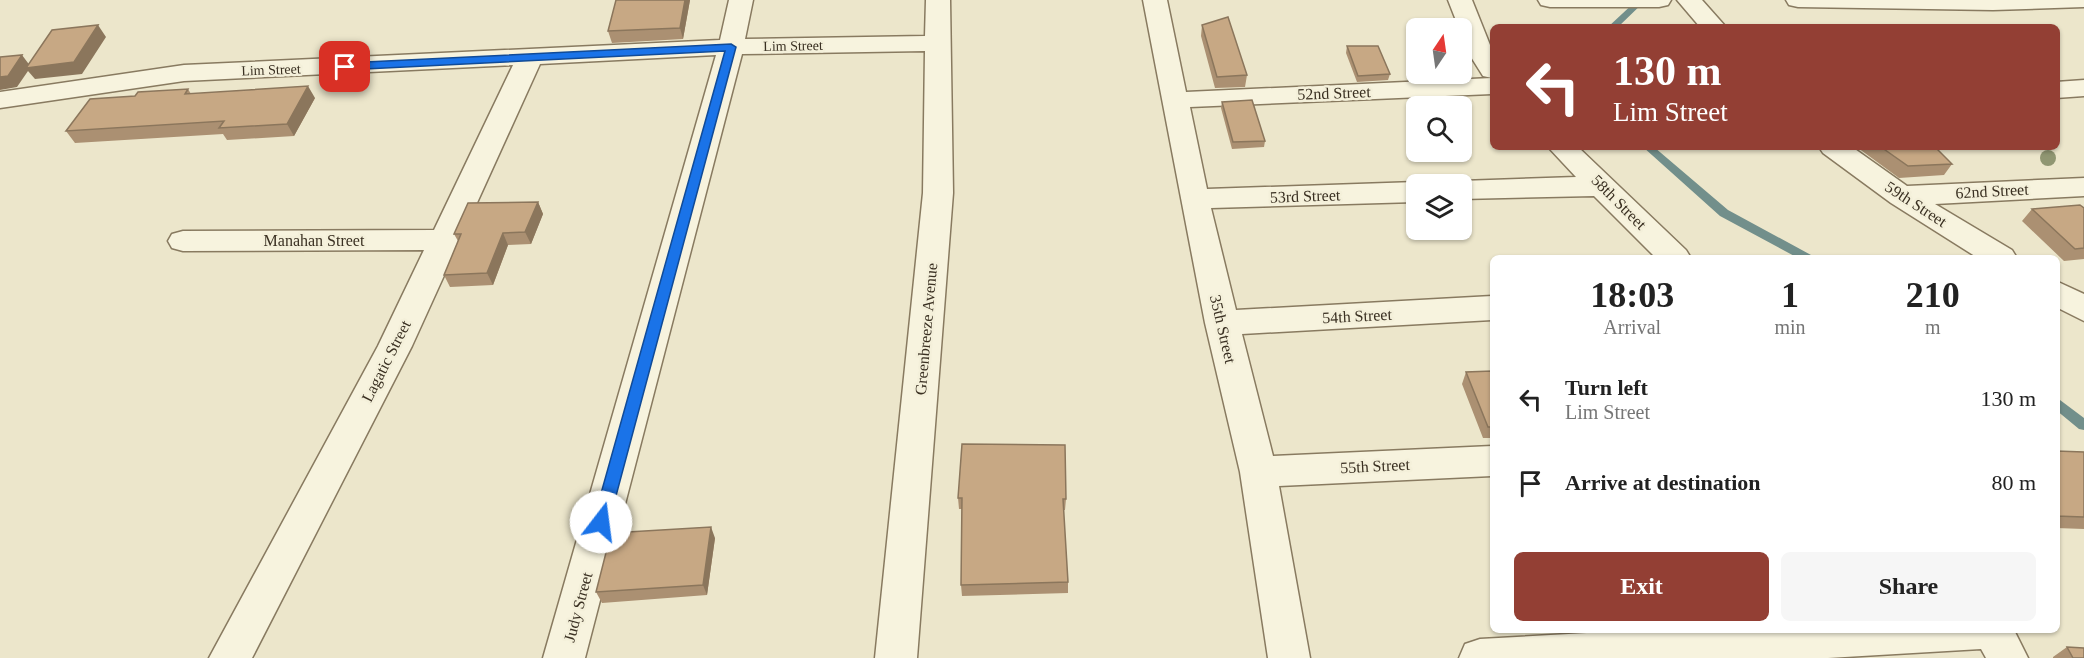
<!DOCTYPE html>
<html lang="en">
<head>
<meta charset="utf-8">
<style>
	body { margin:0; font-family:Georgia,serif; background:#f6f6f6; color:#222; height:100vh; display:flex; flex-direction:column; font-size:22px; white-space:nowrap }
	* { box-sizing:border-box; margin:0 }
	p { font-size:20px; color:#767676 }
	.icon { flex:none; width:33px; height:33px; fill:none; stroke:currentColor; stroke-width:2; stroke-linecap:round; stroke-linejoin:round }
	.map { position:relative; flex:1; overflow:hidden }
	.side { position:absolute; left:1490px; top:255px; width:570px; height:378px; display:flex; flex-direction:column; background:#fff; border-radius:9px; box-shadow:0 2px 4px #0004 }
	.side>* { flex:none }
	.top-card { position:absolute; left:1490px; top:24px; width:570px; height:126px; border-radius:9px; box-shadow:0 2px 4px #0004; background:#933f34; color:#fff; overflow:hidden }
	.needle { width:39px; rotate:13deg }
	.tools { position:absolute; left:1406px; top:18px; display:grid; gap:12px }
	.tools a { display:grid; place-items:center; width:66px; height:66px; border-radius:9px; background:#fff; box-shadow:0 2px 4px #0004; font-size:30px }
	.pin { position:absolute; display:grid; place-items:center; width:51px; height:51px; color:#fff; margin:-26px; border-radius:12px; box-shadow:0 3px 9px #0006 }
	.me { position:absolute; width:66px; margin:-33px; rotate:15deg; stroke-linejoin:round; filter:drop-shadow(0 0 4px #0008) }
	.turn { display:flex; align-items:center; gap:21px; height:126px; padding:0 24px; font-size:27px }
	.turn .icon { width:78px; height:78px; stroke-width:2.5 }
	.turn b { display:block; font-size:42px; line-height:51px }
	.eta { display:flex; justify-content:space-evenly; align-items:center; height:102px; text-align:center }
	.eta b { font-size:36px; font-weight:700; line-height:42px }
	.action { display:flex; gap:12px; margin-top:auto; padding:12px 24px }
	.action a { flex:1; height:69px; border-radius:9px; background:#933f34; color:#fff; font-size:24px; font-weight:700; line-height:69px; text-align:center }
	.action a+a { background:#f6f6f6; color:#222 }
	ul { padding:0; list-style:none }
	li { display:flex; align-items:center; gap:18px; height:84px; padding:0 24px }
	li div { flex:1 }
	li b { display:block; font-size:22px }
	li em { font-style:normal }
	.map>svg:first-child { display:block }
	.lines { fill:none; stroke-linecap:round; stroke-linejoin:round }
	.stream { fill:#728f8b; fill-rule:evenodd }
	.minor-casing { stroke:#887a60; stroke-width:3 }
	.minor { fill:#f7f3de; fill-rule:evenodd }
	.tree { fill:#909672 }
	.wall { fill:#ab9072 }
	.shaded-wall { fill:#8b765c }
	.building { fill:#c7a884; stroke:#8b765c; stroke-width:1.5 }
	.route { fill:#1a73e8; stroke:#114b97; stroke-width:1.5 }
	.labels { text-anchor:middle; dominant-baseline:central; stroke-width:5; stroke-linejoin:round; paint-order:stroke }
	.far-street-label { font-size:14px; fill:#3a3022; stroke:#f4f0da }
	.street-label { font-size:16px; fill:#3a3022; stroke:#f4f0da }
</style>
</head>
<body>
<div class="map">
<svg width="2084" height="658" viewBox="0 0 2084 658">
	<rect width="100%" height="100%" fill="#ece6cb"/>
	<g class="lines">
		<!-- stream -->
		<path class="stream" d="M 1637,0 L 1646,0 L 1618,27 L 1608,27 Z
			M 1643,147 L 1654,147 L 1728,210 L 1811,255 L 1813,258 L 1798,258 L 1720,216 Z
			M 2056,397 L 2084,418 L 2084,430 L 2079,429 L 2056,410 Z"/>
		<defs>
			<path id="minor" d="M 729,0 L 753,0 L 745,39 L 925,36 L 926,0 L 950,0 L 953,193 L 917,658 L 875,658 L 923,193 L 925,51 L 742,54 L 585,658 L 543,658 L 716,55 L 540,64 L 412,346 L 252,658 L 209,658 L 378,346 L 424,250 L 183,251 L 172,248 L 168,241 L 172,234 L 183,231 L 434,230 L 513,65 L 184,81 L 0,108 L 0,92 L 184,65 L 720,40 Z
				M 1143,0 L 1167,0 L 1186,92 L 1492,78 L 1492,94 L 1190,107 L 1207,189 L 1416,182 L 1423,184 L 1416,184 L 1416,202 L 1211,208 L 1236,310 L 1492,296 L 1492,320 L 1242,334 L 1273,456 L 1492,446 L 1492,476 L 1279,486 L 1310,658 L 1268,658 L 1240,472 L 1205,323 Z
				M 1448,0 L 1472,0 L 1492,50 L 1492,78 L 1483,76 L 1466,49 L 1461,28 L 1459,28 Z
				M 1538,0 L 1671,0 L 1668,5 L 1659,7 L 1550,7 L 1541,5 Z
				M 1677,0 L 1702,0 L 1726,27 L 1700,27 Z
				M 1786,0 L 2084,0 L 2084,7 L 1993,10 L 1798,7 L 1789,5 Z
				M 2084,80 L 2084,96 L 2056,98 L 2056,82 Z
				M 1548,147 L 1578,147 L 1686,250 L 1691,258 L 1656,258 L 1594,196 L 1461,199 L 1461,184 L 1450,184 L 1461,181 L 1576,177 Z
				M 1819,147 L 1852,147 L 1907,186 L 2084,178 L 2084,196 L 1935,204 L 2012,250 L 2017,258 L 1978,258 L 1891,203 L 1823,153 Z
				M 2056,281 L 2084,294 L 2084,321 L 2056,307 Z
				M 1640,630 L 2014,630 L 2028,658 L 1986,658 L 1981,649 L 1828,658 L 1459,658 L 1465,644 L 1480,639 Z"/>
		</defs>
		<!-- minor casing -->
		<use href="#minor" class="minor-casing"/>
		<!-- minor -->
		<use href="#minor" class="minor"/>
	</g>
	<!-- trees -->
	<circle class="tree" cx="2048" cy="158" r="8"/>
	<!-- wall -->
	<path class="wall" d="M 616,0 L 690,0 L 683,39 L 612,43 L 608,31 Z
		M 1202,25 L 1247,75 L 1245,87 L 1215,88 L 1201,36 Z
		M 1347,46 L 1390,74 L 1388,80 L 1357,82 L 1346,53 Z
		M 188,89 L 191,94 L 315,98 L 294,136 L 227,140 L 223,134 L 75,143 L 66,131 Z
		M 1222,102 L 1265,141 L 1264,147 L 1232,149 L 1221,108 Z
		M 1859,147 L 1935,147 L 1952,164 L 1944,175 L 1899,178 L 1858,148 Z
		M 538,202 L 543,214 L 531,244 L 508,245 L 493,285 L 450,287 L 444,275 L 458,241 L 454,234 Z
		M 2084,208 L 2084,259 L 2064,261 L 2022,221 L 2032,209 Z
		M 1492,371 L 1492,438 L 1483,438 L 1462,384 L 1466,372 Z
		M 2056,451 L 2084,452 L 2084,529 L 2056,528 Z
		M 958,498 L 1066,499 L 1065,510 L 1063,510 L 1068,582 L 1068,593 L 962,596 L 961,585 L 962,509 L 959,509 Z
		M 715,538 L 707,595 L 602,603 L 596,592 Z
		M 2067,647 L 2084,658 L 2053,658 L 2053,657 Z"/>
	<!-- shaded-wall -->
	<path class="shaded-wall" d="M 685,0 L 690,0 L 683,39 L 680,28 Z
		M 98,25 L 106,37 L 82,74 L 35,79 L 28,71 L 17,87 L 0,90 L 0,77 L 22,55 L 31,67 Z
		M 308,86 L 315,98 L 294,136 L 287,124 Z
		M 538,202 L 543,214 L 531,244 L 525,232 Z
		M 503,233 L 508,245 L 493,285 L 487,273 Z
		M 711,527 L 715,538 L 707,595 L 703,585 Z"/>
	<!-- building -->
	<path class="building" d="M 616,0 L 685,0 L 680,28 L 608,31 Z
		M 1228,17 L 1247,75 L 1217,77 L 1202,25 Z
		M 98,25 L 74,62 L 26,68 L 52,30 Z
		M 1347,46 L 1378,46 L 1390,74 L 1358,76 Z
		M 22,55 L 8,76 L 0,77 L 0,57 Z
		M 308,86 L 287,124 L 219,128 L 224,121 L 66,131 L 90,99 L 135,96 L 138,92 L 188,89 L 185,94 Z
		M 1252,100 L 1265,141 L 1233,142 L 1222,102 Z
		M 1881,147 L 1935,147 L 1952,164 L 1908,166 Z
		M 538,202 L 525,232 L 503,233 L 487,273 L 444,275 L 461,234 L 454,234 L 468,203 Z
		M 2080,205 L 2084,208 L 2084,248 L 2075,249 L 2032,209 Z
		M 1492,371 L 1492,427 L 1488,427 L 1466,372 Z
		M 962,444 L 1065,445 L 1066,499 L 1063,499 L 1068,582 L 961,585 L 962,498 L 958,498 Z
		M 2056,451 L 2084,452 L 2084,517 L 2056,516 Z
		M 711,527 L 703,585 L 596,592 L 611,533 Z
		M 2067,647 L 2084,648 L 2084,658 L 2073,658 Z"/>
	<!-- route -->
	<path class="route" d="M 731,44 L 736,47 L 609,522 L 607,527 L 595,527 L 593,522 L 725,51 L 345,70 L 340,67 L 345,63 Z"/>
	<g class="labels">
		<!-- far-street labels -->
		<g class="far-street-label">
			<text transform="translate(793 46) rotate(-1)">Lim Street</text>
			<text transform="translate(271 70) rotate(-2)">Lim Street</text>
		</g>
		<!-- street labels -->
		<g class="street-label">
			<text transform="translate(1334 93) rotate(-2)">52nd Street</text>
			<text transform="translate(1992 191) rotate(-3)">62nd Street</text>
			<text transform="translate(1305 196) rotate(-2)">53rd Street</text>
			<text transform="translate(1619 202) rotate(45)">58th Street</text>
			<text transform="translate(1916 204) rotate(33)">59th Street</text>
			<text x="314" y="240">Manahan Street</text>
			<text transform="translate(1357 316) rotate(-3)">54th Street</text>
			<text transform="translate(926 329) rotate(-85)">Greenbreeze Avenue</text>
			<text transform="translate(1223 329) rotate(77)">35th Street</text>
			<text transform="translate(386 361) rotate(-63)">Lagatic Street</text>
			<text transform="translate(1375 466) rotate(-3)">55th Street</text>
			<text transform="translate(578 607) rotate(-75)">Judy Street</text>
		</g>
	</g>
</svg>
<div class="tools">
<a><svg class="needle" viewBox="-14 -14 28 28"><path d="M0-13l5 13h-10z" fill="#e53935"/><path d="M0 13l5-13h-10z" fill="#767676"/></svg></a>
<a><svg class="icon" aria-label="search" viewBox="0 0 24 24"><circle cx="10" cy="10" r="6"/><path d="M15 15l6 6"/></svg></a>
<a><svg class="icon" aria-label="layers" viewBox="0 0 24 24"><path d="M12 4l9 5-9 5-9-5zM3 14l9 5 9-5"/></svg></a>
</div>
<div class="pin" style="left:345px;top:67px;background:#d93025"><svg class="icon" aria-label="arrive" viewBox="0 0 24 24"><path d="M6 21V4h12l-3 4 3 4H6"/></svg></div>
<svg class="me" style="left:601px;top:522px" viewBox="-20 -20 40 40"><circle r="19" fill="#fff"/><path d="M0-13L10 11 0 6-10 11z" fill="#1a73e8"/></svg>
<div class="top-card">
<div class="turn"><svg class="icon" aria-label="left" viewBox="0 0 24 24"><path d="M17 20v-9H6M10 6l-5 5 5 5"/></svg><div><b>130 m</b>Lim Street</div></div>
</div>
<section class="side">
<div class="eta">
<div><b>18:03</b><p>Arrival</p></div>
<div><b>1</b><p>min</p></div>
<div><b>210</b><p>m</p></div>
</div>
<ul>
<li><svg class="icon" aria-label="left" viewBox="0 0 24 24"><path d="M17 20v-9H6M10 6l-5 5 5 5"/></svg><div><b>Turn left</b><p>Lim Street</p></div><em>130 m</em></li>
<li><svg class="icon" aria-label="arrive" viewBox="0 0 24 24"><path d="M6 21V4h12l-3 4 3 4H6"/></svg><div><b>Arrive at destination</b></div><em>80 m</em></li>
</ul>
<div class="action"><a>Exit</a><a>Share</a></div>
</section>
</div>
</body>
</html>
